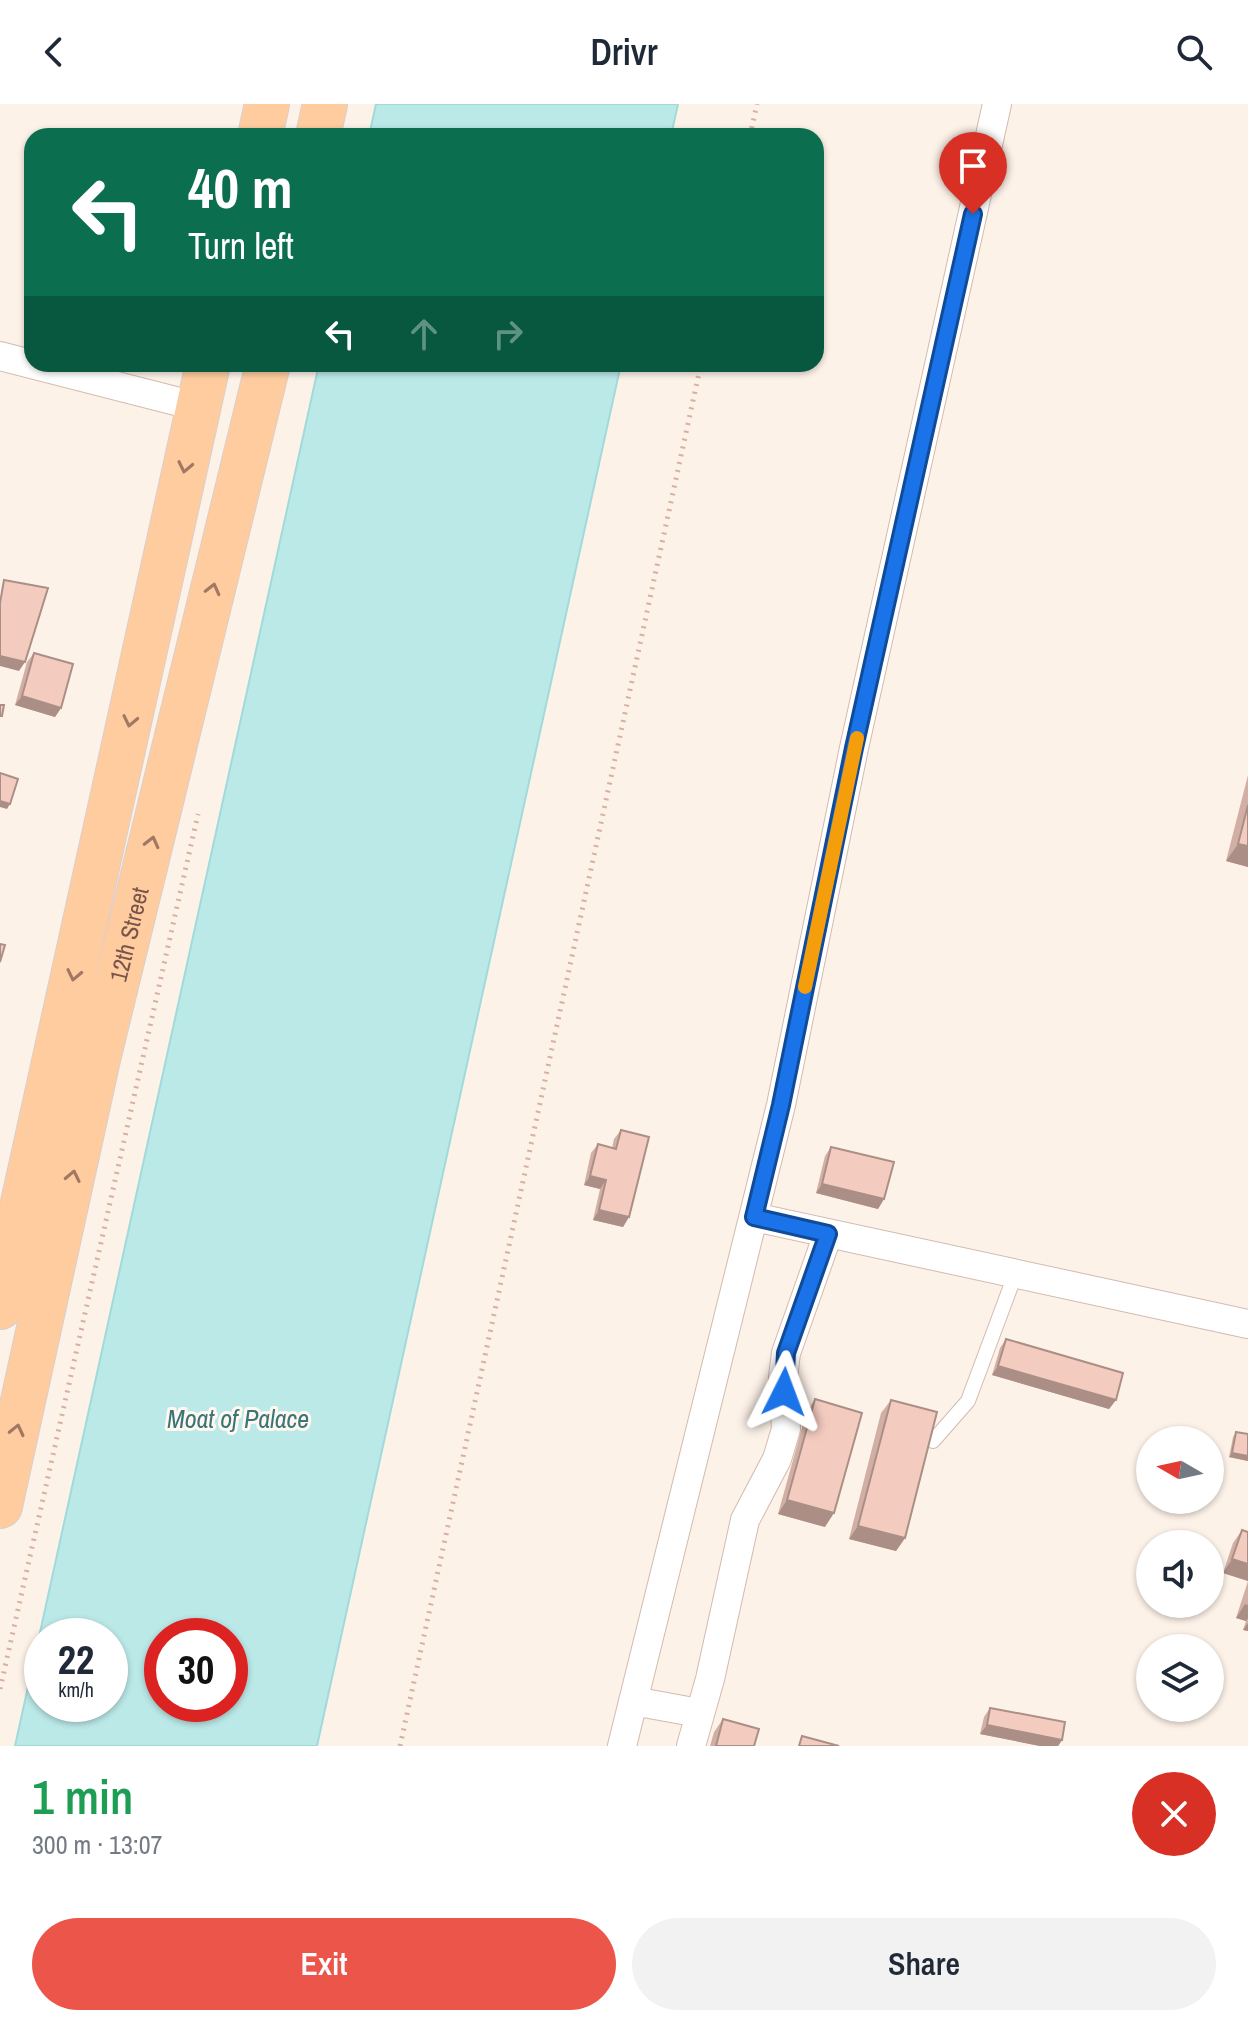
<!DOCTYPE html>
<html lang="en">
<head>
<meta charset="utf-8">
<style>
	body { margin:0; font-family:"Archivo Narrow",sans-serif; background:#f2f2f3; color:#1f2937; height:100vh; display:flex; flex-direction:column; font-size:30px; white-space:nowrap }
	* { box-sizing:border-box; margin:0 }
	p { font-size:26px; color:#747a83 }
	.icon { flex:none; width:44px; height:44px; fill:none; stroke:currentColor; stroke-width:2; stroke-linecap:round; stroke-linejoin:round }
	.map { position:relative; height:1642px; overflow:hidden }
	.details { display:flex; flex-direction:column; background:#fff; flex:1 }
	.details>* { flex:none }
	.guide { position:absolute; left:24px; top:24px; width:800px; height:244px; border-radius:24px; box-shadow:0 2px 6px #0004; background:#0b6e4f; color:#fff; overflow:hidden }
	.needle { width:52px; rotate:279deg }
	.buttons { position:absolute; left:1136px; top:1322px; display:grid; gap:16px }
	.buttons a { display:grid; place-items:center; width:88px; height:88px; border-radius:50%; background:#fff; box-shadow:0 2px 6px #0004; font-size:40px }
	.speed { position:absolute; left:24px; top:1514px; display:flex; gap:16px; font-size:40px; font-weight:700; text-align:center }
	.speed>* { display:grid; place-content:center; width:104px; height:104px; border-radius:50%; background:#fff; box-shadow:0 2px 6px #0004; line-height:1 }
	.speed small { font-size:20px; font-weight:400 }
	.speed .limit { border:12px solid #d22; background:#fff; color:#111 }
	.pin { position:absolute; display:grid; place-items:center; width:68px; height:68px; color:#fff; margin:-82px -34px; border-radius:50% 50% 50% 0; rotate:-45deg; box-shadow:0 0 8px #0007 }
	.pin .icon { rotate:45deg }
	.me { position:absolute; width:88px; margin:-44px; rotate:3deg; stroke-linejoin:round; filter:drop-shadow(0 0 6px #0008) }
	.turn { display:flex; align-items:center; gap:28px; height:168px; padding:0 32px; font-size:36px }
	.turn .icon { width:104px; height:104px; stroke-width:2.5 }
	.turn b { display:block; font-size:56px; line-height:68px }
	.lanes { display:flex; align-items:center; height:76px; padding:0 32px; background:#0003; justify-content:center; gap:40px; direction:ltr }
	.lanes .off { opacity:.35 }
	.round { display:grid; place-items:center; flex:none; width:84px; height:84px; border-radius:42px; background:#f2f2f3 }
	.overview { display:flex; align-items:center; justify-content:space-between; height:136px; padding:0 32px }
	h1 { font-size:48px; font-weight:600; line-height:60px; color:#1e9e55 }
	.action { display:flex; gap:16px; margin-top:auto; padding:16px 32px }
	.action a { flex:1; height:92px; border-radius:48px; background:#ec5549; color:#fff; font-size:32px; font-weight:600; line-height:92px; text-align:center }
	.action a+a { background:#f2f2f3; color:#1f2937 }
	header { display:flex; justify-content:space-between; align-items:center; height:104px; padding:0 32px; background:#fff; font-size:36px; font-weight:600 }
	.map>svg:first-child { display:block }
	.water { fill:#bbe9e8; stroke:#a1dadb; stroke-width:2; fill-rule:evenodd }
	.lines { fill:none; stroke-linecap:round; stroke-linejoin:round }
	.lane-casing { stroke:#d3bab0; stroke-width:16 }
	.street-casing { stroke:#d3bab0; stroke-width:30 }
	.primary-casing { stroke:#d9cfcc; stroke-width:46 }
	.path { stroke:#daafa1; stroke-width:5; stroke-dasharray:2 6; stroke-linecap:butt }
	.lane { stroke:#fff; stroke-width:14 }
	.street { stroke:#fff; stroke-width:28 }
	.primary { stroke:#fecc9f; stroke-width:44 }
	.wall { fill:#d2afa4 }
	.shaded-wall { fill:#ab8f86 }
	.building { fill:#f4ccbf; stroke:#ab8f86; stroke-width:2 }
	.oneway { stroke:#a17864 }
	.route-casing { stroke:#114b97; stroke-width:20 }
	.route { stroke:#1a73e8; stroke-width:14 }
	.slow { stroke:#f59e0b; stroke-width:14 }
	.labels { text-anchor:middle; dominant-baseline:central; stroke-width:6; stroke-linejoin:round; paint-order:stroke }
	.street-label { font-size:24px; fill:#79544a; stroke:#fff7f0 }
	.water-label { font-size:26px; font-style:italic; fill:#3a7678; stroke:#fff7f0 }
</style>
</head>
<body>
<header><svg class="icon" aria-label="back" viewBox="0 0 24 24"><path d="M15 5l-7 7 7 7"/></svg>Drivr<svg class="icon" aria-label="search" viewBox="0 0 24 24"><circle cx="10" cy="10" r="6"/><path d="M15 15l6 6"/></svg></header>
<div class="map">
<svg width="1248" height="1642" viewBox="0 0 1248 1642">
	<rect width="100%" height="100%" fill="#fdf2e8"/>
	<!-- water -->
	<path class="water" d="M 376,0 L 678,0 L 671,32 L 369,32 Z
		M 319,260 L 621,260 L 317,1642 L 15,1642 ZM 42,1532 L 110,1532 L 110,1600 L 42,1600 ZM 162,1532 L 230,1532 L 230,1600 L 162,1600 Z"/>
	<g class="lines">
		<defs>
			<path id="lane" d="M 933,1337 L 968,1297 L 1015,1171"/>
			<path id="street" d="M 0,252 L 199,303
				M 754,1113 L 1248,1220
				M 633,1597 L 699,1609
				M 622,1642 L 781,1001 L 854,644 L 997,0
				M 691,1642 L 710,1575 L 745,1416 L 777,1355 L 786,1325 L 783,1273 L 786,1249 L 828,1130"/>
			<g id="primary">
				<path d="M 260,32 L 267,0"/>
				<path d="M 318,32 L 325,0"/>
				<path d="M 0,1203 L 208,260"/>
				<path id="s1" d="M 0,1402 L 98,955 L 268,260"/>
			</g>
		</defs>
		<!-- lane casing -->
		<use href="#lane" class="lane-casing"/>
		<!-- street casing -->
		<use href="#street" class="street-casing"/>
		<!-- primary casing -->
		<use href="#primary" class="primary-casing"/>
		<!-- path -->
		<path class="path" d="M 750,32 L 757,0
			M 0,1585 L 198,710
			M 400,1642 L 701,260"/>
		<!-- lane -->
		<use href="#lane" class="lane"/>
		<!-- street -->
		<use href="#street" class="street"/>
		<!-- primary -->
		<use href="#primary" class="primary"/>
	</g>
	<!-- wall -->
	<path class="wall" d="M 34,549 L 61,604 L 55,613 L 15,601 L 27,558 Z
		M 1248,671 L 1248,763 L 1226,757 Z
		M 621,1026 L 629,1113 L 623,1123 L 593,1116 L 600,1085 L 584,1081 L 591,1049 L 598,1040 L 612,1044 L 614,1035 Z
		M 831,1043 L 884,1095 L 878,1105 L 816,1089 L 825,1052 Z
		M 1006,1235 L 1116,1296 L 1109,1305 L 992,1271 L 1000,1244 Z
		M 815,1295 L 825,1423 L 778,1410 L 806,1309 Z
		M 891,1296 L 905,1434 L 896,1447 L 849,1435 L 881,1309 Z
		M 1236,1328 L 1248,1330 L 1248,1357 L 1229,1353 L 1233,1333 Z
		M 1242,1426 L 1248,1428 L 1248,1477 L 1223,1469 L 1233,1439 Z
		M 1248,1477 L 1248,1527 L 1243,1526 L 1246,1517 L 1236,1514 Z
		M 990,1604 L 1062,1636 L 1058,1642 L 1040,1642 L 980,1630 L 984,1613 Z
		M 723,1615 L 754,1642 L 710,1642 L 714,1628 Z"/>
	<!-- shaded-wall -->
	<path class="shaded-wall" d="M 0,552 L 25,558 L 19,567 L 0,562 Z
		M 22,592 L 61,604 L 55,613 L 15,601 Z
		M 0,697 L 10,700 L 7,705 L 0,703 Z
		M 1238,740 L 1248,742 L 1248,763 L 1226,757 Z
		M 590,1072 L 606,1076 L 600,1085 L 584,1081 Z
		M 822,1080 L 884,1095 L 878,1105 L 816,1089 Z
		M 599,1106 L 629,1113 L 623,1123 L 593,1116 Z
		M 998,1262 L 1116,1296 L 1109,1305 L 992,1271 Z
		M 1232,1349 L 1248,1352 L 1248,1357 L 1229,1353 Z
		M 787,1396 L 834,1409 L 825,1423 L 778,1410 Z
		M 858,1422 L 905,1434 L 896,1447 L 849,1435 Z
		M 1232,1455 L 1248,1460 L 1248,1477 L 1223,1469 Z
		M 1245,1500 L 1248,1501 L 1248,1514 L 1246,1517 L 1236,1514 Z
		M 1248,1519 L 1248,1527 L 1243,1526 Z
		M 987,1621 L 1062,1636 L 1058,1642 L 1040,1642 L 980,1630 Z"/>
	<!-- building -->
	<path class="building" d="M 4,476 L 48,484 L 25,558 L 0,552 L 0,499 Z
		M 34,549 L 73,560 L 61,604 L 22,592 Z
		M 0,601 L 4,601 L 2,612 L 0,612 Z
		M 0,669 L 18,675 L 10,700 L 0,697 Z
		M 1248,701 L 1248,742 L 1238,740 Z
		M 0,840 L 5,841 L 0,858 Z
		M 621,1026 L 649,1033 L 629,1113 L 599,1106 L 606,1076 L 590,1072 L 598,1040 L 616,1045 Z
		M 831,1043 L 894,1058 L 884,1095 L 822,1080 Z
		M 1006,1235 L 1123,1269 L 1116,1296 L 998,1262 Z
		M 815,1295 L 862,1309 L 834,1409 L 787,1396 Z
		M 891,1296 L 937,1308 L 905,1434 L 858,1422 Z
		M 1236,1328 L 1248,1330 L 1248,1352 L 1232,1349 Z
		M 1242,1426 L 1248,1428 L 1248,1460 L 1232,1455 Z
		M 990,1604 L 1065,1618 L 1062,1636 L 987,1621 Z
		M 723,1615 L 759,1625 L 754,1642 L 716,1642 Z
		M 802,1632 L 839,1642 L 799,1642 Z"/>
	<!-- one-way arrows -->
	<defs><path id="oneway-chevron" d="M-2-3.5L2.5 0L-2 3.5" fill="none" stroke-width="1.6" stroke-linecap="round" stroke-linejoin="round" transform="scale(2)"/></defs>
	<g class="oneway">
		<use href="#oneway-chevron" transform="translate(185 363) rotate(102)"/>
		<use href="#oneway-chevron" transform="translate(213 485) rotate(-76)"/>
		<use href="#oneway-chevron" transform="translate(130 617) rotate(102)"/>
		<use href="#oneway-chevron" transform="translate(152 738) rotate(-76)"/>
		<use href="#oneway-chevron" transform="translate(74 871) rotate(102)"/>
		<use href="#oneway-chevron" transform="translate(73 1072) rotate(-78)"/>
		<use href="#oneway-chevron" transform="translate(17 1326) rotate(-77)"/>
	</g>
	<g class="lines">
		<defs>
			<path id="route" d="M 784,1288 L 786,1249 L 828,1130 L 754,1113 L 781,1001 L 854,644 L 973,110"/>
		</defs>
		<!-- route casing -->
		<use href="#route" class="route-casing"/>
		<!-- route -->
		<use href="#route" class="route"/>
		<!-- slow -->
		<path class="slow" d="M 805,883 L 857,634"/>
	</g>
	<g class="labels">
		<!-- street labels -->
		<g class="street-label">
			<text stroke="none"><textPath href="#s1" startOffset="586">12th Street</textPath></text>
		</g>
		<!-- water labels -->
		<g class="water-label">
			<text x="238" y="1314">Moat of Palace</text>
		</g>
	</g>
</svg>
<div class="buttons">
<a><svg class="needle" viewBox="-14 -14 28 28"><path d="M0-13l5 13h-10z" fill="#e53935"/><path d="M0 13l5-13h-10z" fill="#747a83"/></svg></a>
<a><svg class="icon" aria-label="sound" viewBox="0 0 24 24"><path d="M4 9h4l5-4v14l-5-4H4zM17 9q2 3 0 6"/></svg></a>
<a><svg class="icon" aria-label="layers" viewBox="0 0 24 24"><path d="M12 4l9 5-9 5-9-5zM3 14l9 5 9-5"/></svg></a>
</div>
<div class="speed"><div>22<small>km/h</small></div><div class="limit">30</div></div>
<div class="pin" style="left:973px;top:110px;background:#d93025"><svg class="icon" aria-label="arrive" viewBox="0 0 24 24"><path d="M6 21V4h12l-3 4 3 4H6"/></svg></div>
<svg class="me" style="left:784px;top:1288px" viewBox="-20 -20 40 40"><path d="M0-17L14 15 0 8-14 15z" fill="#1a73e8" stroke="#fff" stroke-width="4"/></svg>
<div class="guide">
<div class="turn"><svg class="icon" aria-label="left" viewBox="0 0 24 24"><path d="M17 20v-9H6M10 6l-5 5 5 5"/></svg><div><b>40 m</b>Turn left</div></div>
<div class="lanes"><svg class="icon" aria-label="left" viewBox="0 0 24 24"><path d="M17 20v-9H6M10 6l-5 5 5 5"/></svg><svg class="icon off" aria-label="ahead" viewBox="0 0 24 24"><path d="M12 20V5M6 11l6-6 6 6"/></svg><svg class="icon off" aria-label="right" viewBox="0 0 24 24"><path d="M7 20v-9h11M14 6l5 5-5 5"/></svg></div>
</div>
</div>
<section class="details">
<div class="overview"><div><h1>1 min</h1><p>300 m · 13:07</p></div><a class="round" style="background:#d93025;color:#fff"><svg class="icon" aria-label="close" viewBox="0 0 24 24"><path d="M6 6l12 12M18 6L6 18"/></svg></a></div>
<div class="action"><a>Exit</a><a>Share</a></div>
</section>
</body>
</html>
